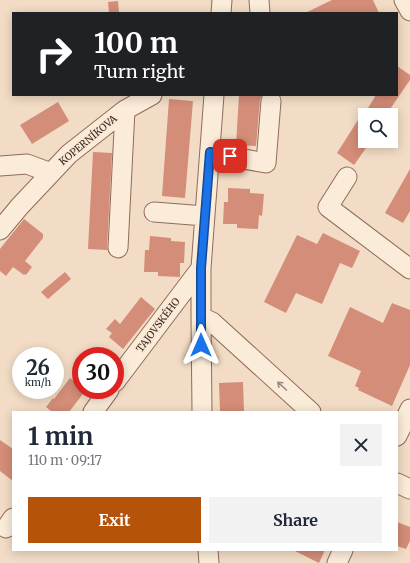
<!DOCTYPE html>
<html lang="en">
<head>
<meta charset="utf-8">
<style>
	body { margin:0; font-family:Merriweather,serif; background:#f2f2f3; color:#1f2937; height:100vh; display:flex; flex-direction:column; font-size:15px; white-space:nowrap }
	* { box-sizing:border-box; margin:0 }
	p { font-size:13px; color:#747a83 }
	.icon { flex:none; width:22px; height:22px; fill:none; stroke:currentColor; stroke-width:2; stroke-linecap:round; stroke-linejoin:round }
	.map { position:relative; flex:1; overflow:hidden }
	.details { position:absolute; left:12px; top:411px; width:386px; height:140px; display:flex; flex-direction:column; background:#fff; border-radius:0px; box-shadow:0 2px 10px #0003 }
	.details>* { flex:none }
	.banner { position:absolute; left:12px; top:12px; width:386px; height:84px; border-radius:0px; box-shadow:0 2px 10px #0003; background:#202124; color:#fff; overflow:hidden }
	.tools { position:absolute; left:358px; top:108px; display:grid; gap:8px }
	.tools a { display:grid; place-items:center; width:40px; height:40px; border-radius:0px; background:#fff; box-shadow:0 2px 10px #0003; font-size:20px }
	.speed { position:absolute; left:12px; top:347px; display:flex; gap:8px; font-size:20px; font-weight:700; text-align:center }
	.speed>* { display:grid; place-content:center; width:52px; height:52px; border-radius:50%; background:#fff; box-shadow:0 2px 10px #0003; line-height:1 }
	.speed small { font-size:10px; font-weight:400 }
	.speed .limit { border:6px solid #d22; background:#fff; color:#111 }
	.pin { position:absolute; display:grid; place-items:center; width:34px; height:34px; color:#fff; margin:-17px; border-radius:8px; box-shadow:0 2px 6px #0006 }
	.me { position:absolute; width:44px; margin:-22px; rotate:0deg; stroke-linejoin:round; filter:drop-shadow(0 0 3px #0008) }
	.turn { display:flex; align-items:center; gap:14px; height:84px; padding:0 16px; font-size:18px }
	.turn .icon { width:52px; height:52px; stroke-width:2.5 }
	.turn b { display:block; font-size:28px; line-height:34px }
	.round { display:grid; place-items:center; flex:none; width:42px; height:42px; border-radius:0px; background:#f2f2f3 }
	.head { display:flex; align-items:center; justify-content:space-between; height:68px; padding:0 16px }
	h1 { font-size:24px; font-weight:700; line-height:30px }
	.primary-button { display:flex; gap:8px; margin-top:auto; padding:8px 16px }
	.primary-button a { flex:1; height:46px; border-radius:0px; background:#b45309; color:#fff; font-size:16px; font-weight:700; line-height:46px; text-align:center }
	.primary-button a+a { background:#f2f2f3; color:#1f2937 }
	.map>svg:first-child { display:block }
	.building { fill:#d38d78 }
	.lines { fill:none; stroke-linecap:round; stroke-linejoin:round }
	.minor-casing { stroke:#8f6c59; stroke-width:21 }
	.minor { stroke:#fbebd9; stroke-width:19 }
	.oneway { stroke:#9c8a7c }
	.route-casing { stroke:#114b97; stroke-width:10 }
	.route { stroke:#1a73e8; stroke-width:7 }
	.labels { text-anchor:middle; dominant-baseline:central; stroke-width:3; stroke-linejoin:round; paint-order:stroke }
	.street-label { font-size:10px; fill:#3d281e; stroke:#f8e8d5 }
</style>
</head>
<body>
<div class="map">
<svg width="410" height="563" viewBox="0 0 410 563">
	<rect width="100%" height="100%" fill="#f2dcc5"/>
	<!-- building -->
	<path class="building" d="M 332,0 L 373,0 L 379,13 L 305,13 Z
		M 118,1 L 119,13 L 109,13 L 108,2 Z
		M 397,66 L 410,75 L 410,80 L 386,115 L 365,115 L 365,141 L 371,141 L 354,165 L 337,153 L 365,109 L 365,113 L 376,95 L 397,95 Z
		M 239,95 L 262,95 L 260,100 L 256,146 L 236,145 Z
		M 169,99 L 193,101 L 185,198 L 162,196 Z
		M 58,102 L 69,121 L 32,144 L 20,125 Z
		M 93,152 L 112,153 L 107,247 L 108,250 L 88,249 Z
		M 410,169 L 410,211 L 403,223 L 385,213 Z
		M 228,188 L 250,189 L 250,193 L 264,194 L 262,216 L 259,215 L 258,229 L 237,228 L 237,224 L 223,224 L 224,202 L 228,202 Z
		M 24,219 L 43,234 L 43,238 L 25,261 L 32,267 L 26,275 L 25,274 L 24,275 L 13,267 L 6,276 L 0,271 L 0,249 Z
		M 323,233 L 360,251 L 352,268 L 340,263 L 322,304 L 296,293 L 286,313 L 264,302 L 297,235 L 317,244 Z
		M 150,236 L 171,238 L 171,241 L 185,242 L 184,263 L 180,263 L 180,277 L 158,276 L 158,272 L 144,272 L 145,250 L 149,250 Z
		M 65,272 L 71,279 L 48,299 L 41,292 Z
		M 141,297 L 155,309 L 123,349 L 109,337 L 112,333 L 106,329 L 115,319 L 120,324 Z
		M 392,303 L 410,310 L 410,365 L 392,406 L 358,390 L 359,388 L 355,386 L 361,371 L 328,356 L 350,307 L 383,323 Z
		M 70,378 L 81,386 L 81,390 L 86,390 L 69,412 L 52,412 L 46,407 L 53,398 L 54,399 Z
		M 243,382 L 244,412 L 220,412 L 219,383 Z
		M 0,440 L 13,449 L 13,481 L 0,471 Z
		M 397,522 L 410,527 L 410,541 L 406,549 L 397,546 Z
		M 293,550 L 325,550 L 319,563 Z"/>
	<g class="lines">
		<defs>
			<path id="minor" d="M 259,0 L 260,13
				M 404,0 L 410,11
				M 221,13 L 222,0
				M 210,153 L 266,163 L 271,101
				M 0,166 L 27,164 L 51,173
				M 347,177 L 328,207 L 410,269
				M 154,212 L 205,216
				M 0,230 L 20,206 L 69,154 L 125,110 L 152,95
				M 118,248 L 125,110
				M 201,317 L 212,322 L 311,412
				M 115,382 L 201,268
				M 93,412 L 109,390
				M 202,412 L 201,317 L 201,268 L 214,95
				M 397,436 L 410,409
				M 397,483 L 410,489
				M 6,528 L 13,518
				M 208,550 L 209,563
				M 337,563 L 343,550"/>
		</defs>
		<!-- minor casing -->
		<use href="#minor" class="minor-casing"/>
		<!-- minor -->
		<use href="#minor" class="minor"/>
	</g>
	<!-- one-way arrows -->
	<defs><path id="oneway-shaft" d="M-6 0H5M1.5-3L5.5 0L1.5 3" fill="none" stroke-width="1.6" stroke-linecap="round" stroke-linejoin="round"/></defs>
	<use class="oneway" href="#oneway-shaft" transform="translate(282 386) rotate(-138)"/>
	<g class="lines">
		<defs>
			<path id="route" d="M 201,345 L 201,268 L 210,152 L 230,156"/>
		</defs>
		<!-- route casing -->
		<use href="#route" class="route-casing"/>
		<!-- route -->
		<use href="#route" class="route"/>
	</g>
	<g class="labels">
		<!-- street labels -->
		<g class="street-label">
			<text transform="translate(88 140) rotate(-40)">KOPERNÍKOVA</text>
			<text transform="translate(158 325) rotate(-53)">TAJOVSKÉHO</text>
		</g>
	</g>
</svg>
<div class="tools">
<a><svg class="icon" aria-label="search" viewBox="0 0 24 24"><circle cx="10" cy="10" r="6"/><path d="M15 15l6 6"/></svg></a>
</div>
<div class="speed"><div>26<small>km/h</small></div><div class="limit">30</div></div>
<div class="pin" style="left:230px;top:156px;background:#d93025"><svg class="icon" aria-label="arrive" viewBox="0 0 24 24"><path d="M6 21V4h12l-3 4 3 4H6"/></svg></div>
<svg class="me" style="left:201px;top:345px" viewBox="-20 -20 40 40"><path d="M0-17L14 15 0 8-14 15z" fill="#1a73e8" stroke="#fff" stroke-width="4"/></svg>
<div class="banner">
<div class="turn"><svg class="icon" aria-label="right" viewBox="0 0 24 24"><path d="M7 20v-9h11M14 6l5 5-5 5"/></svg><div><b>100 m</b>Turn right</div></div>
</div>
<section class="details">
<div class="head"><div><h1>1 min</h1><p>110 m · 09:17</p></div><a class="round"><svg class="icon" aria-label="close" viewBox="0 0 24 24"><path d="M6 6l12 12M18 6L6 18"/></svg></a></div>
<div class="primary-button"><a>Exit</a><a>Share</a></div>
</section>
</div>
</body>
</html>
